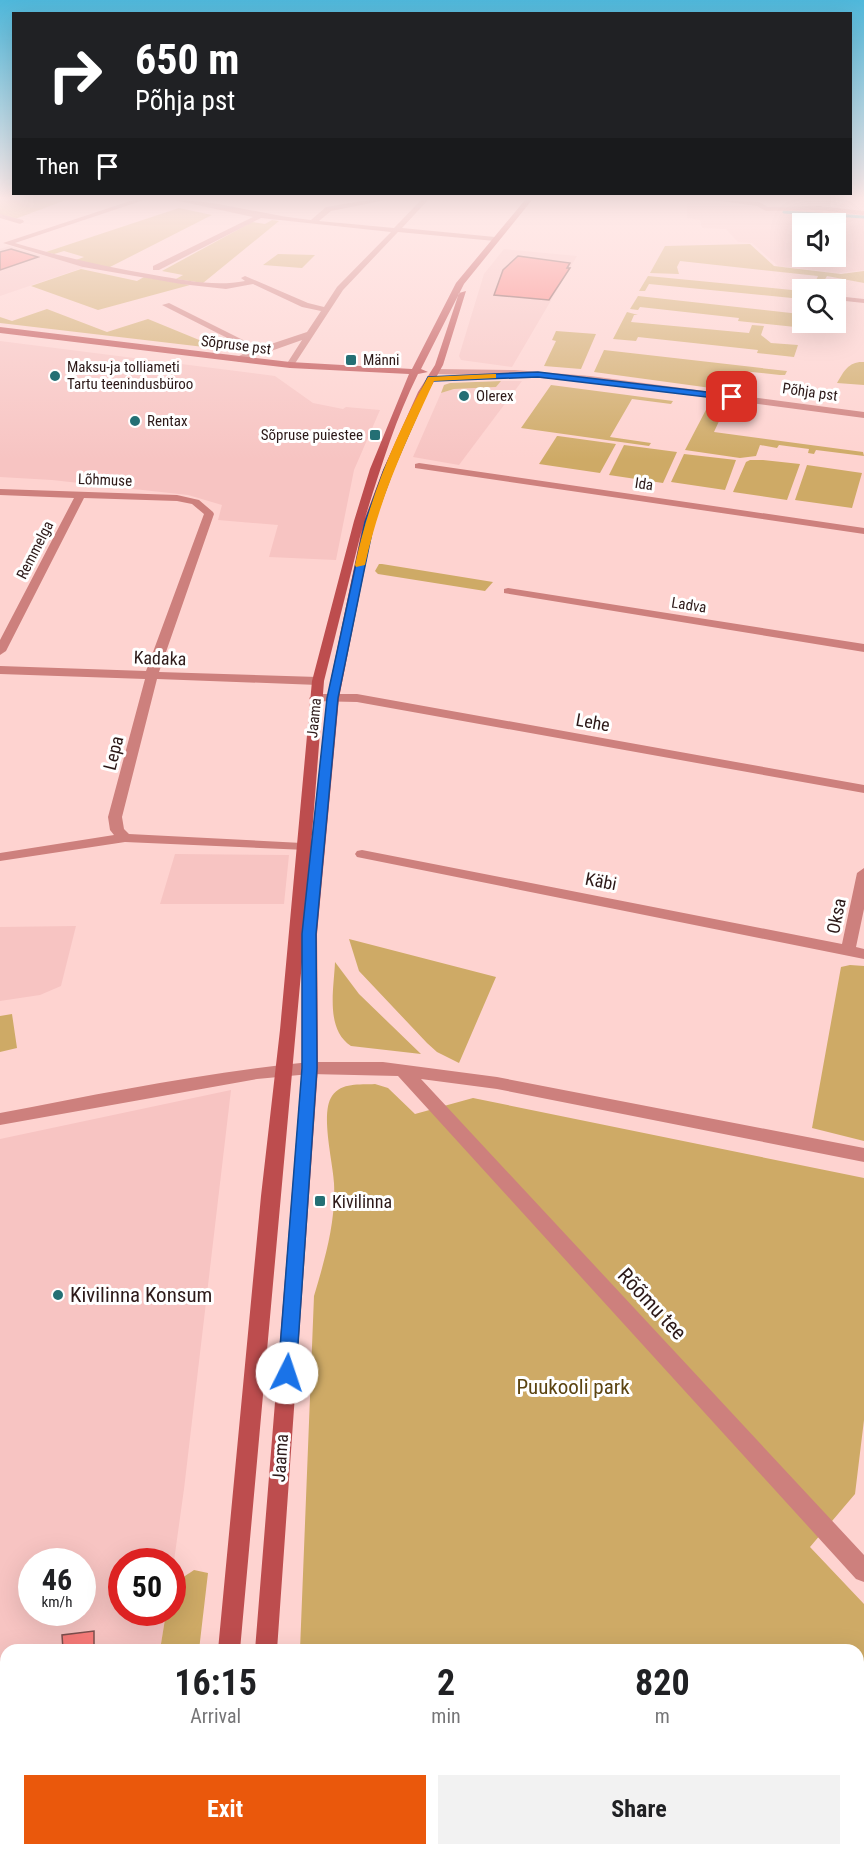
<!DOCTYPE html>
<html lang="en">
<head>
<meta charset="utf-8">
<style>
	body { margin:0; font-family:"Roboto Condensed",sans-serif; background:#f2f2f2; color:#202124; height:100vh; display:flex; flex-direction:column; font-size:22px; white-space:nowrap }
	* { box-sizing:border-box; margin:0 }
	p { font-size:20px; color:#757577 }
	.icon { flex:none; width:33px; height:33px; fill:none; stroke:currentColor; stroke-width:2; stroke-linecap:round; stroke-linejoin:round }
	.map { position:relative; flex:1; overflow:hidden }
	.sheet { position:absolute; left:0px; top:1644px; width:864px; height:212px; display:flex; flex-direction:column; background:#fff; border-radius:18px 18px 0 0; box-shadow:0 6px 24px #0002 }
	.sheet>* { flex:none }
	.banner { position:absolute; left:12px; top:12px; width:840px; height:183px; border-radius:0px; box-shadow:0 6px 24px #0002; background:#202124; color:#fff; overflow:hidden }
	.controls { position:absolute; left:792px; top:213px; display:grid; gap:12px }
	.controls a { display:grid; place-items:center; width:54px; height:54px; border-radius:0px; background:#fff; box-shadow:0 6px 24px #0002; font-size:30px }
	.speed { position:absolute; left:18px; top:1548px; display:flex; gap:12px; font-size:30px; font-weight:700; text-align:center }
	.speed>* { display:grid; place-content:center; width:78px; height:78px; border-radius:50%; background:#fff; box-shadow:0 6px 24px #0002; line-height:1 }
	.speed small { font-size:15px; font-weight:400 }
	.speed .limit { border:9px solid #d22; background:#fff; color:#111 }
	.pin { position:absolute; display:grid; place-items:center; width:51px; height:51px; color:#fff; margin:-26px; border-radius:12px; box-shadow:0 3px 9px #0006 }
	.me { position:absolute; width:66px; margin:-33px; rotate:4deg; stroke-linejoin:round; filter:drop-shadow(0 0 4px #0008) }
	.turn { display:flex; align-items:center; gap:21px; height:126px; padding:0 24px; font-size:27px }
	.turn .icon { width:78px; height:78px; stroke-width:2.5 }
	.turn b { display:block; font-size:42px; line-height:51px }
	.then { display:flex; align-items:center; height:57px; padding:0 24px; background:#0003; gap:12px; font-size:22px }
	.eta { display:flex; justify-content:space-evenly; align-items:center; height:102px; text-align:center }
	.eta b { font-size:36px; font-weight:700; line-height:42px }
	.action { display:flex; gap:12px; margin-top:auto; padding:12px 24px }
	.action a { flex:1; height:69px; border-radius:0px; background:#ea580c; color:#fff; font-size:24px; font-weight:700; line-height:69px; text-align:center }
	.action a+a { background:#f2f2f2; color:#202124 }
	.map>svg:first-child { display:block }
	.built { fill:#f7c4c2; fill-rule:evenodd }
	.green { fill:#ceaa66 }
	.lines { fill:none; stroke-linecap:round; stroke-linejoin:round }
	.stream { stroke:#09bdc8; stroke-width:3 }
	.building { fill:#f97c7a; stroke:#7e504e; stroke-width:1.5 }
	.minor { fill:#cd807d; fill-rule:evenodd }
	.tertiary { fill:#cd807d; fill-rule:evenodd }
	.secondary { fill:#bd4d4e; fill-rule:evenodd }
	.route { fill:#1a73e8; stroke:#114b97; stroke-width:1.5 }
	.slow { fill:#f59e0b }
	.poi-dot { fill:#246f74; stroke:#fff; stroke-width:2 }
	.labels { text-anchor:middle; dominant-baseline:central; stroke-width:6; stroke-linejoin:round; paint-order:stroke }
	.far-street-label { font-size:15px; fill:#2c1918; stroke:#fff }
	.far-poi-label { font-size:15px; fill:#2c1918; stroke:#fff; text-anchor:start }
	.street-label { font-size:18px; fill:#2c1918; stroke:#fff }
	.poi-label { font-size:18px; fill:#2c1918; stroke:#fff; text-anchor:start }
	.near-poi-label { font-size:21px; fill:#2c1918; stroke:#fff; text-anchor:start }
	.near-street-label { font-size:21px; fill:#2c1918; stroke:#fff }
	.near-park-label { font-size:21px; fill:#5c4411; stroke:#fff }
</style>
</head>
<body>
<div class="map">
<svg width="864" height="1855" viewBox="0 0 864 1855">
	<rect width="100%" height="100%" fill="#fed3d0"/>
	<!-- built -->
	<path class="built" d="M 796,200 L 864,200 L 864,270 L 839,273 L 778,266 L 752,243 L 738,242 L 726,229 L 702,228 L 700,220 L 687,218 L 687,201 L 771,208 L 782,207 ZM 802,224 L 836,224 L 836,256 L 802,256 Z
		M 9,246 L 85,267 L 0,296 L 0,249 Z
		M 504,249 L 577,256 L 512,367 L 461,360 L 459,356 L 484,274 Z
		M 0,341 L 275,376 L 313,403 L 343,409 L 346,407 L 380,410 L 354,470 L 336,560 L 269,557 L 278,525 L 218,520 L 222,505 L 188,495 L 52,480 L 0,477 Z
		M 501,381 L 522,381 L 459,465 L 413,457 L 441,393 L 454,389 L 496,387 Z
		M 175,854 L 289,855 L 284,904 L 160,904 Z
		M 76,926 L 61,986 L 40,995 L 0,1001 L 0,927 Z
		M 231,1090 L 184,1489 L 173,1568 L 172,1562 L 122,1562 L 122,1612 L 166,1613 L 160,1650 L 6,1650 L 6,1850 L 133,1850 L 133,1855 L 0,1855 L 0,1139 ZM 32,1562 L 82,1562 L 82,1612 L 32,1612 Z"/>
	<!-- green -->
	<path class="green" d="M 0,200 L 66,200 L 15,219 L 0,214 Z
		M 179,208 L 212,215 L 108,268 L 76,260 L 84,257 L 64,251 L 54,254 L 46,252 Z
		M 272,220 L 279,221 L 203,283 L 176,279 L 183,275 L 162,271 L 252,222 L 265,224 Z
		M 750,244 L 774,266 L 841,274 L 864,271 L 864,283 L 827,276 L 821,286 L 814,285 L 818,276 L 680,261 L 677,267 L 679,274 L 650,273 L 665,246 Z
		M 278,254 L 315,255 L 302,268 L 263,265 Z
		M 81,269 L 137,281 L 144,277 L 190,285 L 98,310 L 31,286 Z
		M 648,276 L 802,291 L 802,299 L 649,284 L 645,291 L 639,291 Z
		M 638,296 L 800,314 L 802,311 L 802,322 L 807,323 L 805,328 L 738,321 L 739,318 L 640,307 L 638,310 L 630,309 Z
		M 47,309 L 107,332 L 148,319 L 209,344 L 229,337 L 245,346 L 243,350 L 238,351 L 0,323 L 0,317 L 12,321 Z
		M 627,312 L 638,315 L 634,315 L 631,322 L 749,333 L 752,325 L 764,326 L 761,335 L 771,343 L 798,345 L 794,357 L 757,353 L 758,350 L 638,337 L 636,341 L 613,339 Z
		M 556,331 L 596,334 L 581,369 L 544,366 L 556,341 L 552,340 Z
		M 604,350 L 787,371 L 785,375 L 780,375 L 742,371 L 733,391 L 594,372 Z
		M 864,362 L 864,385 L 837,383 C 844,371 849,361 864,362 Z
		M 501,381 L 496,387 L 454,389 L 441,393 L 444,385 L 450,383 Z
		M 551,385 L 673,401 L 671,404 L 632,399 L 610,437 L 651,443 L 649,446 L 521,428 Z
		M 709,404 L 726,406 L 714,432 L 863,452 L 864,456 L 816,450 L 814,454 L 808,453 L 809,449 L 779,445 L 777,448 L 760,445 L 756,456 L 740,458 L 685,450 Z
		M 557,436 L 558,436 L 616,444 L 600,473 L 539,464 Z
		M 624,445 L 677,452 L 663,483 L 609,475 Z
		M 684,454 L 736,460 L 725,490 L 671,482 Z
		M 750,460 L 763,460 L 800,464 L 787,500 L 733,492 L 746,462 Z
		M 807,465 L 862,473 L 852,508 L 795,500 Z
		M 379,564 L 382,564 L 493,582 L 485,591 L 378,574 L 375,571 Z
		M 349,939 L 496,977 L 459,1063 L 437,1052 L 427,1043 L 359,971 Z
		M 335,962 L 359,994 L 421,1054 L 351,1046 C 325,1029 334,989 335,962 Z
		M 850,965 L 864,966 L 864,1141 L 812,1128 L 841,967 Z
		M 12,1014 L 17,1048 L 0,1052 L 0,1016 Z
		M 375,1084 L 388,1088 L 415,1114 L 473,1098 L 864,1178 L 864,1420 L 855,1494 L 810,1547 L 864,1604 L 864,1855 L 291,1855 L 292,1850 L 858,1850 L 858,1650 L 300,1650 L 314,1296 C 325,1259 336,1222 334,1183 C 333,1162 320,1113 332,1096 C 342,1082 359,1085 375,1084 Z
		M 194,1570 L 208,1573 L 199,1650 L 160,1650 L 166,1613 L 172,1612 C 172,1584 170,1586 194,1570 Z"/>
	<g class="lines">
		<!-- stream -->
		<path class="stream" d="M 784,212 L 864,217"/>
	</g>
	<!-- building -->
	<path class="building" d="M 11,249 L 38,257 L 0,270 L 0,252 Z
		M 518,256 L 570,263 L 567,268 L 570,268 L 549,300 L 494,295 L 503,270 Z
		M 94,1631 L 94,1650 L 63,1650 L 62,1635 Z"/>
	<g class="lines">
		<!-- minor -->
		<path class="minor" d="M 133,200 L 144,200 L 15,243 C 62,257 106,267 154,275 C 184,280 215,287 245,281 L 241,278 L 245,276 L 308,303 L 324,307 L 337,287 L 391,232 L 261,218 L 159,270 L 153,270 L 153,266 L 253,217 L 174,200 C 218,200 266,216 311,220 L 326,207 L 368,200 L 386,200 L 331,211 L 319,221 L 394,228 L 421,200 L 428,200 L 402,228 L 495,237 L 499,239 L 495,241 L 398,232 L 343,290 L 294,365 L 290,368 L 286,365 L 302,340 L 240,362 L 237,361 L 237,357 L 251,350 L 162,305 L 169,303 L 259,348 L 307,332 L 321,311 L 302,307 L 253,284 L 226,289 L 181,284 L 83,267 L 3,243 Z
			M 714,200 L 759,202 L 768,207 L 819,206 L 864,211 L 864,215 L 819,210 L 766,211 L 757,206 Z
			M 0,214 L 23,220 L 24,222 L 20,224 L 0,218 Z
			M 836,296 L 864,299 L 864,303 L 836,300 Z
			M 419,463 L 864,528 L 864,534 L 415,468 L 415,464 Z
			M 0,489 L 177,495 L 199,500 L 213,512 L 214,514 L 159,672 L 318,677 L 324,681 L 318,685 L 157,679 L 122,817 L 124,829 L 129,834 L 302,843 L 307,844 L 309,847 L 307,850 L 125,842 L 0,861 L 0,853 L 114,835 L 110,830 L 108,817 L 145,679 L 0,674 L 0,666 L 146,671 L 204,514 L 192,504 L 177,501 L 84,498 L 6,651 L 0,655 L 0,640 L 74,498 L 0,495 Z
			M 508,588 L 864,644 L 864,652 L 504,593 L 504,589 Z
			M 315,694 L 357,694 L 864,785 L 864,793 L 357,702 L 311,701 L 309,698 Z
			M 362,850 L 842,944 L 857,873 L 864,868 L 864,909 L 856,947 L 864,949 L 864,959 L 357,857 L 355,854 L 357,851 Z
			M 310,1062 L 383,1062 L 497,1077 L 864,1148 L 864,1162 L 497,1089 L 421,1079 L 864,1555 L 864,1582 L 856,1579 L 398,1076 L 310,1074 L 257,1079 L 0,1125 L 0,1113 C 103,1093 206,1072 310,1062 Z"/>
		<!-- tertiary -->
		<path class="tertiary" d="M 435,369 L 515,370 L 590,376 L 864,412 L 864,418 L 590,382 L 515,376 L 432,374 L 432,370 Z"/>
		<!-- secondary -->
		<path class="secondary" d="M 525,200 L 532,200 L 464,284 L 421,369 L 428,372 L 418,374 C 395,420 380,470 365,518 L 383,470 L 418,392 L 435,365 L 459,293 L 466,291 L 443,365 L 428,392 L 393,470 L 374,522 L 339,698 L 317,934 L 318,1068 L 277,1650 L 255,1650 L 302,1068 L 302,962 L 240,1650 L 218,1650 L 261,1196 L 280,1030 L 312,681 L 354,521 L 370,469 L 409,374 L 290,368 L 0,333 L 0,327 L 290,362 L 412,369 L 456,283 ZM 362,529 L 327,698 L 311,847 L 324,681 Z
			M 199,1850 L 225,1850 L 224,1855 L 198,1855 Z
			M 238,1850 L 263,1850 L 264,1855 L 238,1855 Z"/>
	</g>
	<!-- sky -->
	<linearGradient id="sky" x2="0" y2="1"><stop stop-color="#4fb8db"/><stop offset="0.43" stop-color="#ffebea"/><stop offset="1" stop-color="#ffebea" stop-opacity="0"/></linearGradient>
	<rect width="864" height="460" fill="url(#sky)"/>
	<!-- route -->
	<path class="route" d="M 538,372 L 732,395 L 736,397 L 732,400 L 538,377 L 433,381 L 427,392 L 393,470 L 374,522 L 338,698 L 316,934 L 317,1068 L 296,1373 L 293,1379 L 287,1381 L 280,1379 L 278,1373 L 302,1068 L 302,934 L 327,698 L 365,522 L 384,470 L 428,377 Z"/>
	<!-- slow -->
	<path class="slow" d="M 493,374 L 496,374 L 496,378 L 434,381 C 405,444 380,496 365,565 L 356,567 L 355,565 C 369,500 395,435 428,377 Z"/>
	<!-- markers -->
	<g class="poi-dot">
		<rect x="345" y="354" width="12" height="12" rx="3"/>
		<circle cx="55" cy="376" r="6"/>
		<circle cx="464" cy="396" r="6"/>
		<circle cx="135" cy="421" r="6"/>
		<rect x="369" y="429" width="12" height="12" rx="3"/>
		<rect x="314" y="1195" width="12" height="12" rx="3"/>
		<circle cx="58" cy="1295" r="6"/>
	</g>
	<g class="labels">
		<!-- far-street labels -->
		<g class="far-street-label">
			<text transform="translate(236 345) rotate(7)">Sõpruse pst</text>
			<text transform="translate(810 392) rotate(8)">Põhja pst</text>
			<text transform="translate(105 480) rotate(2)">Lõhmuse</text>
			<text transform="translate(644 484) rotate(8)">Ida</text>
			<text transform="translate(35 550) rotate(-63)">Remmelga</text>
			<text transform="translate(689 605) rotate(9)">Ladva</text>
			<text transform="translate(314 718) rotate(-84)">Jaama</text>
		</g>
		<!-- far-poi labels -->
		<g class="far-poi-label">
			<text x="363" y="360">Männi</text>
			<text x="67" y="367">Maksu-ja tolliameti<tspan x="67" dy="17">Tartu teenindusbüroo</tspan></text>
			<text x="476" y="396">Olerex</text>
			<text x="147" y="421">Rentax</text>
			<text x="363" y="435" text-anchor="end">Sõpruse puiestee</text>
		</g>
		<!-- street labels -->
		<g class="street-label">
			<text transform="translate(160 658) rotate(2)">Kadaka</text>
			<text transform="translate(593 722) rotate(10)">Lehe</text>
			<text transform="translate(113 753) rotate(-76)">Lepa</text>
			<text transform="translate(601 881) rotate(11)">Käbi</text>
			<text transform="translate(836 916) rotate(-78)">Oksa</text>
			<text transform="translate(280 1458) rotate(-86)">Jaama</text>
		</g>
		<!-- poi labels -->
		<g class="poi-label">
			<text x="332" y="1201">Kivilinna</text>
		</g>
		<!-- near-poi labels -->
		<g class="near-poi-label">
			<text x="70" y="1295">Kivilinna Konsum</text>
		</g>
		<!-- near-street labels -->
		<g class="near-street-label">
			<text transform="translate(652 1304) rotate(47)">Rõõmu tee</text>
		</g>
		<!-- near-park labels -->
		<g class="near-park-label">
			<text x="573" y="1387">Puukooli park</text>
		</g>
	</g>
</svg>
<div class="controls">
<a><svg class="icon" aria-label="sound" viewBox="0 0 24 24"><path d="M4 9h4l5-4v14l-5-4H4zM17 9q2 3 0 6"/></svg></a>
<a><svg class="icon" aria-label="search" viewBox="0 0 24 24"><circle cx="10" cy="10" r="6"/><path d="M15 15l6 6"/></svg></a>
</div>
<div class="speed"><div>46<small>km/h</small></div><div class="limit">50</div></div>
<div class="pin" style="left:732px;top:397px;background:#d93025"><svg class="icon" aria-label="arrive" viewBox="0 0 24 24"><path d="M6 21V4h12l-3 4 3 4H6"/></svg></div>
<svg class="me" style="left:287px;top:1373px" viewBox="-20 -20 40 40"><circle r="19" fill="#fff"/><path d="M0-13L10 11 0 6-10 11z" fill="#1a73e8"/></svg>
<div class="banner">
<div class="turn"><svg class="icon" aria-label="right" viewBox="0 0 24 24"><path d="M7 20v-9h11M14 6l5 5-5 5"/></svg><div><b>650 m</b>Põhja pst</div></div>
<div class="then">Then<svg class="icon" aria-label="arrive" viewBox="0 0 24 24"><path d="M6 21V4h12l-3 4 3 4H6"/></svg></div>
</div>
<section class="sheet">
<div class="eta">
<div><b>16:15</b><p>Arrival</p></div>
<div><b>2</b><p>min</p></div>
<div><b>820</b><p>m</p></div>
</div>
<div class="action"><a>Exit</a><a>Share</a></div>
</section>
</div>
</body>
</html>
